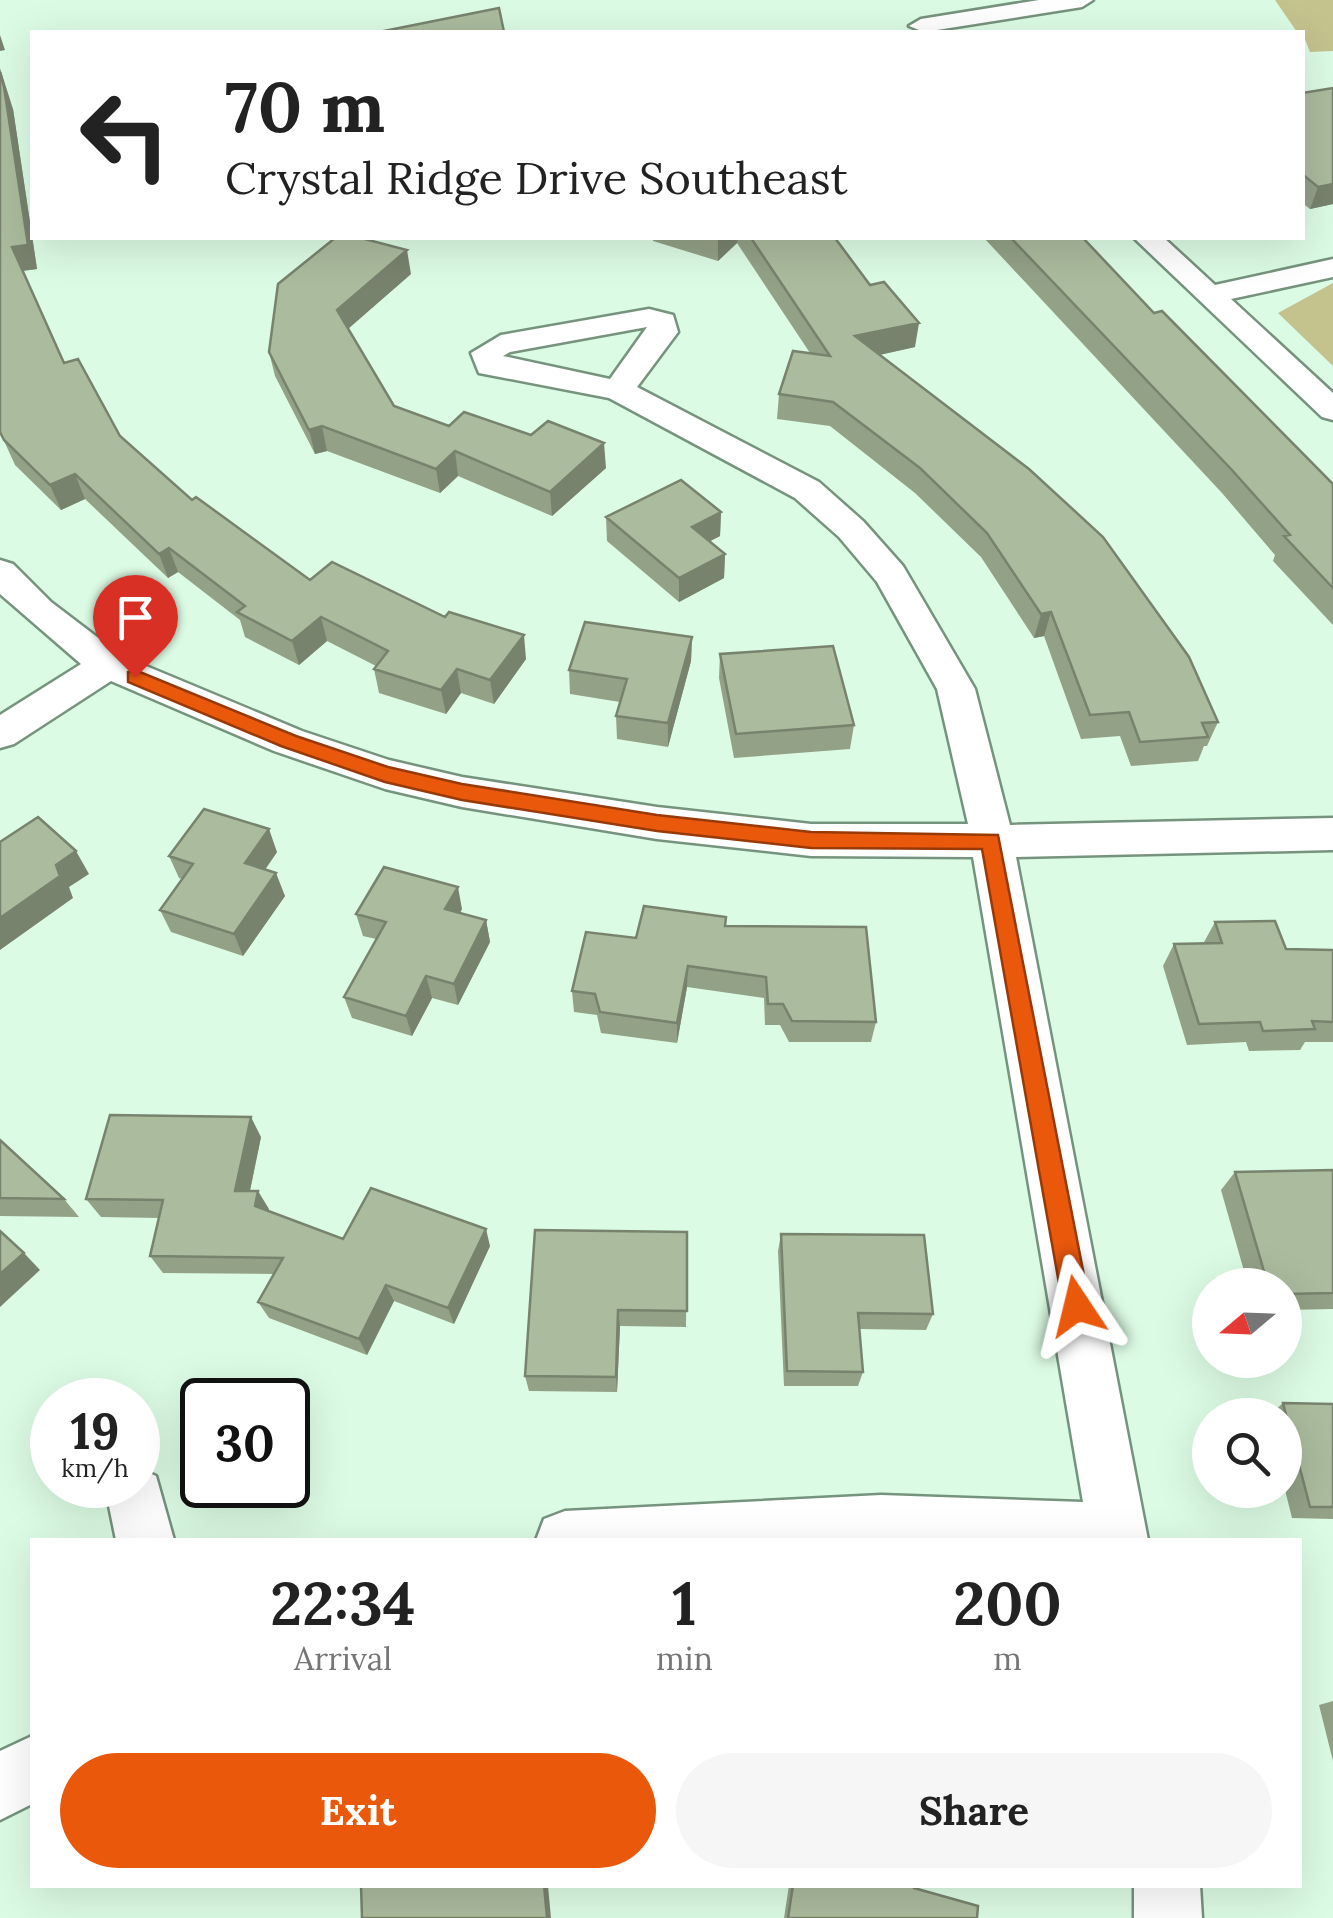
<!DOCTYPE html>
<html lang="en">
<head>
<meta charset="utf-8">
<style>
	body { margin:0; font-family:Lora,serif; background:#f6f6f6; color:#222; height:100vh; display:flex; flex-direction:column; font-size:38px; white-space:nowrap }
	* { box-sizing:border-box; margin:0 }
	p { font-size:32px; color:#767676 }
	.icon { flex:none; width:55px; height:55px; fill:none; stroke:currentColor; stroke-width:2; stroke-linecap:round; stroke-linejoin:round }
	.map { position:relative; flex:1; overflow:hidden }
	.details { position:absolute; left:30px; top:1538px; width:1272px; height:350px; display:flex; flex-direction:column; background:#fff; border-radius:0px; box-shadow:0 10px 40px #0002 }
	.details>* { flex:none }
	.hud { position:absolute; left:30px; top:30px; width:1275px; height:210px; border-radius:0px; box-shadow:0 10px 40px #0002; background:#fff; color:#222; overflow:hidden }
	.needle { width:65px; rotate:251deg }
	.controls { position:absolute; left:1192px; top:1268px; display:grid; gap:20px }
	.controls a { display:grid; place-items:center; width:110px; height:110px; border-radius:50%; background:#fff; box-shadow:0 10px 40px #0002; font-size:50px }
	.speed { position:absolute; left:30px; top:1378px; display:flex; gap:20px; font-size:50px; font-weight:700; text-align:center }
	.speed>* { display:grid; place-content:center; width:130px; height:130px; border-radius:50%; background:#fff; box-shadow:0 10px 40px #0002; line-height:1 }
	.speed small { font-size:25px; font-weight:400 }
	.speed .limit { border:5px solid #111; border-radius:15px; background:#fff; color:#111 }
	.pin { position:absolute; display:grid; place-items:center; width:85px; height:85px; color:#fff; margin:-102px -42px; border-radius:50% 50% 50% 0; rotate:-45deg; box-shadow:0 0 10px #0007 }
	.pin .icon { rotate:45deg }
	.me { position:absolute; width:110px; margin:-55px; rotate:350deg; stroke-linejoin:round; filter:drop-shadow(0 0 8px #0008) }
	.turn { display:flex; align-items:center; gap:35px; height:210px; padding:0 30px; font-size:45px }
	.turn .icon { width:130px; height:130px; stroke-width:2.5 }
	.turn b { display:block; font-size:70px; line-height:85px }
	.eta { display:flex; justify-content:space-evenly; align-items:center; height:170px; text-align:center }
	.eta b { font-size:60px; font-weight:800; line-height:70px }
	.primary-button { display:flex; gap:20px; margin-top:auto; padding:20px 30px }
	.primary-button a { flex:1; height:115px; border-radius:60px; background:#ea580c; color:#fff; font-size:40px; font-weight:800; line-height:115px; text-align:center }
	.primary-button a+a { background:#f6f6f6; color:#222 }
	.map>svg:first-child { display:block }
	.forest { fill:#c4c28d }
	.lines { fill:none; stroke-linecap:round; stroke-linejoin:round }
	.minor-casing { stroke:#76937e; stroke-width:5 }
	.minor { fill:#fff; fill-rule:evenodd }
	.wall { fill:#93a187 }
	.shaded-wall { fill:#78836e }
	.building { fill:#abbb9d; stroke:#78836e; stroke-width:2.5 }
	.route { fill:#ea580c; stroke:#983908; stroke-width:2.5 }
</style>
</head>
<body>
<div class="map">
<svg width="1333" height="1918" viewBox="0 0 1333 1918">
	<rect width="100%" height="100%" fill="#dcfbe4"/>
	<!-- forest -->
	<path class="forest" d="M 1275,0 L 1333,0 L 1333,51 L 1310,52 L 1302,32 L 1297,32 Z
		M 1333,283 L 1333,366 L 1278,313 Z"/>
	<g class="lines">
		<defs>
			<path id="minor" d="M 1039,0 L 1093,0 L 1082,7 L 924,32 L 909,26 L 921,19 Z
				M 1134,238 L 1164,238 L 1215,285 L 1333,259 L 1333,277 L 1231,299 L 1333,393 L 1333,420 L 1322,417 Z
				M 649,309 L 673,315 L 678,332 L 637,387 L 819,482 L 863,521 L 903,566 L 975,689 L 1010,825 L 1333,818 L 1333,850 L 1016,857 L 1148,1540 L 536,1540 L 544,1519 L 565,1511 L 881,1495 L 1083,1502 L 973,857 L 811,856 L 657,839 L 462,807 L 385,789 L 274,751 L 111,681 L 14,744 L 0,748 L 0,715 L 81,664 L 0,594 L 0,560 L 13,564 L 51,602 L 122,656 L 302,731 L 389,760 L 462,777 L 657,807 L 811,824 L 968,824 L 937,689 L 877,582 L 839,537 L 795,498 L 609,398 L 479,373 L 471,353 L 501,335 ZM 647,327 L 610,379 L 503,356 L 510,352 Z
				M 138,1468 L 156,1476 L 174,1540 L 116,1540 L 107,1496 L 112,1485 L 138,1485 Z
				M 32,1736 L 32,1804 L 0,1820 L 0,1751 Z
				M 1134,1885 L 1200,1885 L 1202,1918 L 1134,1918 Z"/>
		</defs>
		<!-- minor casing -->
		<use href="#minor" class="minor-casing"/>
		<!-- minor -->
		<use href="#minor" class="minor"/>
	</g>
	<!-- wall -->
	<path class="wall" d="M 1302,93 L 1333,204 L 1310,209 L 1302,203 Z
		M 13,109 L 37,269 L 22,271 L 64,363 L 120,436 L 192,500 L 310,580 L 526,659 L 494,704 L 461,693 L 446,714 L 379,693 L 374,669 L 376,666 L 327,641 L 299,665 L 245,637 L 240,620 L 178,572 L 168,578 L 85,499 L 61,510 L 15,465 L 0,432 Z
		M 653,238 L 835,238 L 915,347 L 879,355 L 1218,722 L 1207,746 L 1204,746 L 1198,761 L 1131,766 L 1120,736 L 1081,739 L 1044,636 L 1034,638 L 981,557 L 915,493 L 830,426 L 777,419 L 779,394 L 810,353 L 737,243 L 718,261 L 653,241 Z
		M 984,238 L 1083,238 L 1154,313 L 1333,484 L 1333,625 L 1273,561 L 1275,555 L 1222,493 Z
		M 411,274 L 348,329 L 394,406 L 449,426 L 606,468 L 552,516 L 458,476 L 440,493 L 327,451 L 315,454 L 275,376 L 269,352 Z
		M 721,512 L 720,536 L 710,541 L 725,554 L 724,578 L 679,602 L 607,541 L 606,517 Z
		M 692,637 L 691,661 L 668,747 L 617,739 L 616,716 L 620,702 L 570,694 L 569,670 Z
		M 720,654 L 854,725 L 850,749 L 734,758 L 719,678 Z
		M 277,852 L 265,870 L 285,896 L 243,956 L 171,932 L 160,910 L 182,879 L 179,878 L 169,856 Z
		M 462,909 L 460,913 L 486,920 L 490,942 L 458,1005 L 432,998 L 412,1036 L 352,1018 L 344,997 L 376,939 L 363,936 L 356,914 Z
		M 1215,922 L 1286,949 L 1333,950 L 1333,1042 L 1305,1042 L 1300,1050 L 1249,1051 L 1246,1042 L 1187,1045 L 1163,966 L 1174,944 L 1203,944 Z
		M 726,926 L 876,1022 L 871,1042 L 789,1042 L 780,1025 L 765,1025 L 764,998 L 687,987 L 677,1043 L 601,1033 L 597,1015 L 574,1012 L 572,991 L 636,938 Z
		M 261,1137 L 250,1191 L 258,1191 L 268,1211 L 343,1239 L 490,1246 L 454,1324 L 394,1301 L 367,1355 L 269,1318 L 258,1302 L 274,1274 L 163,1273 L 150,1256 L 159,1218 L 101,1217 L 86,1199 Z
		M 0,1140 L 64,1199 L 79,1217 L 0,1216 Z
		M 1333,1170 L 1333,1309 L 1285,1310 L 1285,1285 L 1248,1285 L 1221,1190 L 1235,1172 Z
		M 687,1232 L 686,1327 L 620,1326 L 617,1392 L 529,1391 L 525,1376 Z
		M 781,1234 L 933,1314 L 926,1330 L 859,1329 L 863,1372 L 858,1386 L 784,1386 L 778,1251 Z
		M 1283,1403 L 1333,1404 L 1333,1519 L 1292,1518 L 1285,1490 L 1285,1415 L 1269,1415 Z
		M 1333,1701 L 1333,1761 L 1319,1705 Z
		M 789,1885 L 914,1885 L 914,1888 L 977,1918 L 784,1918 Z"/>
	<!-- shaded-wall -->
	<path class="shaded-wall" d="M 0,35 L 5,50 L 0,51 Z
		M 0,68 L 13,109 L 37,269 L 21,271 L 12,247 Z
		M 1333,184 L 1333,204 L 1310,209 L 1318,187 Z
		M 718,238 L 738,238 L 737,243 L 718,261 Z
		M 407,250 L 411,274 L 342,334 L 337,310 Z
		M 919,323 L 915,347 L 852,361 L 855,336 Z
		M 322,426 L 327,451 L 315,454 L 309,430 Z
		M 604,443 L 606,468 L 552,516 L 550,492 Z
		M 455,451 L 458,476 L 440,493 L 436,469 Z
		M 75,474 L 85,499 L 61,510 L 50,485 Z
		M 721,512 L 720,536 L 691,551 L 692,527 Z
		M 169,548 L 178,572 L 168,578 L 159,554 Z
		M 725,554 L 724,578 L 679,602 L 679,578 Z
		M 1051,612 L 1044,636 L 1034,638 L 1041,614 Z
		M 321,617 L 327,641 L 299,665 L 292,641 Z
		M 524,635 L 526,659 L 494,704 L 490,680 Z
		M 692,637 L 691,661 L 668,747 L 668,723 Z
		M 457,669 L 461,693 L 446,714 L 441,690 Z
		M 269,829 L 277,852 L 254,885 L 245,863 Z
		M 76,851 L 89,874 L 69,887 L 73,898 L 0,950 L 0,918 L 56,865 Z
		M 276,873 L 285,896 L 243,956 L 234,934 Z
		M 458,887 L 462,909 L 450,931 L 445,909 Z
		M 486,920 L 490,942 L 458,1005 L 454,984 Z
		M 688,966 L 687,987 L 677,1043 L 677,1023 Z
		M 426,976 L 432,998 L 412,1036 L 406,1016 Z
		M 251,1117 L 261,1137 L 246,1209 L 235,1191 Z
		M 258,1191 L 269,1209 L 266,1224 L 255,1206 Z
		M 486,1229 L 490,1246 L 454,1324 L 448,1308 Z
		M 24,1253 L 40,1270 L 0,1307 L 0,1274 Z
		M 386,1285 L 394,1301 L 367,1355 L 359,1339 Z
		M 618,1310 L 620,1326 L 617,1392 L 616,1377 Z
		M 544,1885 L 548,1886 L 551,1918 L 547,1918 Z"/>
	<!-- building -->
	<path class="building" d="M 499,8 L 504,32 L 379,32 Z
		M 0,72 L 4,87 L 28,245 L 12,247 L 64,363 L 78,359 L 120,436 L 192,500 L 196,497 L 310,580 L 332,562 L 445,617 L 449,612 L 524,635 L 490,680 L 457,669 L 441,690 L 374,669 L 388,651 L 321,617 L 292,641 L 237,612 L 245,606 L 169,548 L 159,554 L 75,474 L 50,485 L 4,440 L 0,432 Z
		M 1333,88 L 1333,184 L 1318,187 L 1302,174 L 1302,93 Z
		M 335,238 L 361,238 L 407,250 L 337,310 L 394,406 L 449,426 L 464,412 L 531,435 L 548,421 L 604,443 L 550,492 L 455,451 L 436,469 L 322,426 L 309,430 L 269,352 L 278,284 Z
		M 751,238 L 835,238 L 870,285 L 884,282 L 919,323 L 855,336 L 1029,469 L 1103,537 L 1189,657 L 1218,722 L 1202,723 L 1208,737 L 1140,742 L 1129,712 L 1090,715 L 1051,612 L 1041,614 L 987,533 L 920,468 L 833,402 L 779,394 L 793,351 L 830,356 Z
		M 1011,238 L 1083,238 L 1154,313 L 1162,311 L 1333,484 L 1333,588 L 1284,536 L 1290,535 L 1231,469 Z
		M 681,480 L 721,512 L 692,527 L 725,554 L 679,578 L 606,517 Z
		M 585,622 L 692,637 L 668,723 L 616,716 L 627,679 L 569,670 Z
		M 833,646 L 854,725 L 736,734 L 720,654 Z
		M 204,809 L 269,829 L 245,863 L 276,873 L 234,934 L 160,910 L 193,864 L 169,856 Z
		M 38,817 L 76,851 L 56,865 L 60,876 L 0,918 L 0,842 Z
		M 384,867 L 458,887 L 445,909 L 486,920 L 454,984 L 426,976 L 406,1016 L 344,997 L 386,922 L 356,914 Z
		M 644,906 L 726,917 L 725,926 L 866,927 L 876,1022 L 792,1021 L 783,1004 L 768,1004 L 766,977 L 688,966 L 677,1023 L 600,1012 L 595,994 L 572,991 L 586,932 L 636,938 Z
		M 1275,921 L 1286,949 L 1333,950 L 1333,1022 L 1312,1021 L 1315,1029 L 1263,1031 L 1260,1022 L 1199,1024 L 1174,944 L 1222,943 L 1215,922 Z
		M 110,1115 L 251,1117 L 235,1191 L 258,1191 L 255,1206 L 343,1239 L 371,1188 L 486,1229 L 448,1308 L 386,1285 L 359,1339 L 258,1302 L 283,1258 L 150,1256 L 163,1200 L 86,1199 Z
		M 0,1140 L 64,1199 L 0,1198 Z
		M 1333,1170 L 1333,1293 L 1285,1294 L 1285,1285 L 1268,1285 L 1235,1172 Z
		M 535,1230 L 687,1232 L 687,1311 L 618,1310 L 616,1377 L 525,1376 Z
		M 0,1231 L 24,1253 L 0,1274 Z
		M 781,1234 L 924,1235 L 933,1314 L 858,1313 L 863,1372 L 787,1371 Z
		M 1283,1403 L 1333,1404 L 1333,1507 L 1310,1507 Z
		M 361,1885 L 544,1885 L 547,1918 L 362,1918 Z
		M 793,1885 L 914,1885 L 914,1888 L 978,1906 L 977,1918 L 788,1918 Z"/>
	<!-- route -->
	<path class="route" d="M 135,670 L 296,736 L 388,767 L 462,784 L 657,815 L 811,832 L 998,835 L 1090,1306 L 1086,1315 L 1077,1319 L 1067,1315 L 1063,1306 L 982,849 L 811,848 L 657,831 L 462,800 L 385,782 L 281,746 L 128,682 L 128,672 Z"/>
</svg>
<div class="controls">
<a><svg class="needle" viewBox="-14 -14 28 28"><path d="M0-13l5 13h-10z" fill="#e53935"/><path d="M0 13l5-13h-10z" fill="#767676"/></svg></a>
<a><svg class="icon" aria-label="search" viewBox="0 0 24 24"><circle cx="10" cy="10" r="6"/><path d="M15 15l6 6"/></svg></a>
</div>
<div class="speed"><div>19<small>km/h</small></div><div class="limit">30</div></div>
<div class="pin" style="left:135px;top:677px;background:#d93025"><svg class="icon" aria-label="arrive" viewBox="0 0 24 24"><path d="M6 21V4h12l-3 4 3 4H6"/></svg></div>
<svg class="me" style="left:1077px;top:1306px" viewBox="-20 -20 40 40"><path d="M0-17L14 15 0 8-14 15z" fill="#ea580c" stroke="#fff" stroke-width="4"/></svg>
<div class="hud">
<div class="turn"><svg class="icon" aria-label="left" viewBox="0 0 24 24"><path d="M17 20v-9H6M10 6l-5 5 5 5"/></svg><div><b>70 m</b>Crystal Ridge Drive Southeast</div></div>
</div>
<section class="details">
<div class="eta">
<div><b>22:34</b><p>Arrival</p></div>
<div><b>1</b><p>min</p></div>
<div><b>200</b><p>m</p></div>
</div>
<div class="primary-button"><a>Exit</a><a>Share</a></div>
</section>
</div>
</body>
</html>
